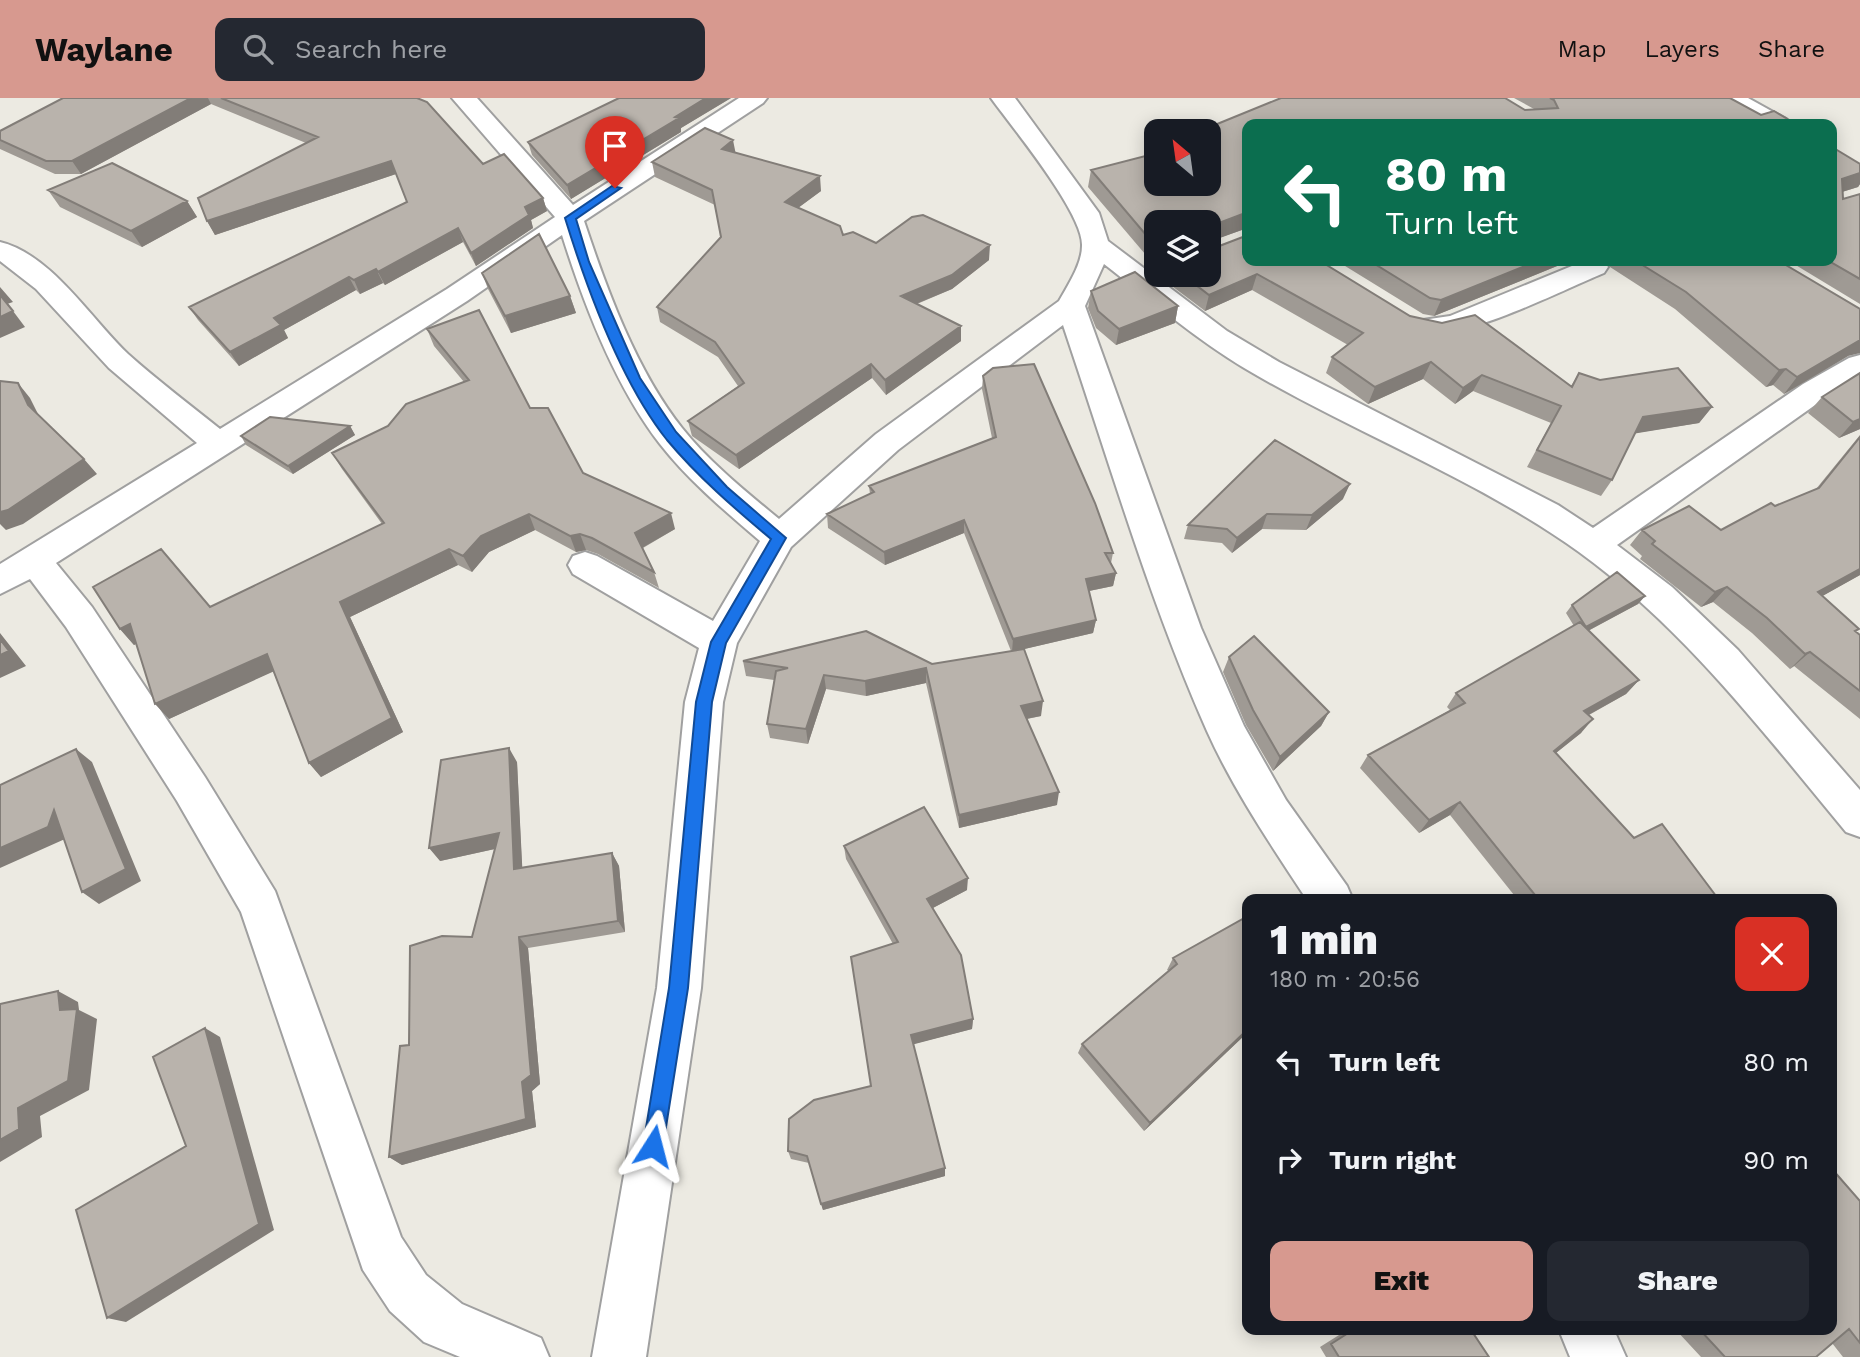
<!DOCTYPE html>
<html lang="en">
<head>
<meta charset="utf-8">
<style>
	body { margin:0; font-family:"Work Sans",sans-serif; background:#242831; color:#f1f3f6; height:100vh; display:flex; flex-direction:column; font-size:26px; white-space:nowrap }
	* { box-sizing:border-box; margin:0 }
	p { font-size:23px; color:#9ea1a6 }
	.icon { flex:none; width:38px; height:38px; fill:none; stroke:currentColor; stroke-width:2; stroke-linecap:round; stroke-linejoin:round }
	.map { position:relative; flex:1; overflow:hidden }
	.panel { position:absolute; left:1242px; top:796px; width:595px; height:441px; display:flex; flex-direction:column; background:#171b24; border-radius:14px; box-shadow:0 4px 18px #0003 }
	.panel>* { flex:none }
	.guide { position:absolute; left:1242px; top:21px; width:595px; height:147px; border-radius:14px; box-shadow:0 4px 18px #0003; background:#0b6e4f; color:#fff; overflow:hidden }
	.needle { width:46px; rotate:331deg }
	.fabs { position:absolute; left:1144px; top:21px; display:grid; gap:14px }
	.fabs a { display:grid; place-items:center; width:77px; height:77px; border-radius:14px; background:#171b24; box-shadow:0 4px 18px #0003; font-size:35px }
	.pin { position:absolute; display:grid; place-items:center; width:60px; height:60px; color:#fff; margin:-72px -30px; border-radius:50% 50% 50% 0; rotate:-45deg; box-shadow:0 0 7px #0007 }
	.pin .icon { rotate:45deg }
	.me { position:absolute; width:77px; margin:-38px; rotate:9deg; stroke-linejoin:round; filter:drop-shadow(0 0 5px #0008) }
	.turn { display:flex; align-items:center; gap:24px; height:147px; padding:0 28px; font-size:32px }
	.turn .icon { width:91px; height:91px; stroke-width:2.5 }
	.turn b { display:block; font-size:49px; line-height:60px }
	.round { display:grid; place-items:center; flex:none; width:74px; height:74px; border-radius:14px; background:#242831 }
	.summary { display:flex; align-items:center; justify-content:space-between; height:119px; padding:0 28px }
	h1 { font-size:42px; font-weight:800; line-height:52px }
	.button { display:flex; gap:14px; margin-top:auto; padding:14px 28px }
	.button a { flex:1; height:80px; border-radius:14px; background:#d7998f; color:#111; font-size:28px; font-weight:800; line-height:80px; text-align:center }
	.button a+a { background:#242831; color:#f1f3f6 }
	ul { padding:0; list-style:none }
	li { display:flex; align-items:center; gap:21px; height:98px; padding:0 28px }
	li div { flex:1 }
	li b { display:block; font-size:26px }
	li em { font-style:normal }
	header { display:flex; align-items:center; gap:42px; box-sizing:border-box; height:98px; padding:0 35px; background:#d7998f; color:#111 }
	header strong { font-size:33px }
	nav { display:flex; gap:38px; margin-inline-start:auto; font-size:24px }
	.search { width:490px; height:63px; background:#242831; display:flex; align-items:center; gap:18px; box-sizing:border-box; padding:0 24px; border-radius:14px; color:#9ea1a6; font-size:26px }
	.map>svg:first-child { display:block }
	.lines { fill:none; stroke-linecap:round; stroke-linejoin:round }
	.street-casing { stroke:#a0a0a0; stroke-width:4 }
	.street { fill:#fff; fill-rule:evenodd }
	.wall { fill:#9f9a94 }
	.shaded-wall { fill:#827d78 }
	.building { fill:#b9b3ac; stroke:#827d78; stroke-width:2 }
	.route { fill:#1a73e8; stroke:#114b97; stroke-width:2 }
</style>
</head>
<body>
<header>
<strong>Waylane</strong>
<div class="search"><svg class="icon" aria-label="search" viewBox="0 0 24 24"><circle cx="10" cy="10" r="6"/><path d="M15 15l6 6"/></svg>Search here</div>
<nav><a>Map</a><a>Layers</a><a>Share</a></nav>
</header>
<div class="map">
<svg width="1860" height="1259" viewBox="0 0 1860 1259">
	<rect width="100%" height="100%" fill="#eceae2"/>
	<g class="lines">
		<defs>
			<path id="street" d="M 452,0 L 477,0 L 573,107 L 739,0 L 767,0 L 763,5 L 584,123 C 607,192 636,272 682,330 C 709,364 745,393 779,421 L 876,336 L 1059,203 C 1068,187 1082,166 1082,148 C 1084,116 1012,29 991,0 L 1015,0 L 1099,115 L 1108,143 L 1227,233 L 1279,264 L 1558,407 L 1593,430 L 1803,286 L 1849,260 L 1860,257 L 1860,280 L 1825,300 L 1617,447 L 1672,489 L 1738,552 L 1860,692 L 1860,739 L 1846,734 C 1763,634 1685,531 1579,454 C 1480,383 1364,339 1258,278 C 1203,247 1154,205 1104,166 L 1085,208 L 1201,530 L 1244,628 L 1286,702 L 1347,788 L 1353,802 L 1307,802 C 1271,747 1234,693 1207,633 C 1149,502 1109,363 1063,227 L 898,352 L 791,449 L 737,545 L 723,604 L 701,890 L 646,1259 L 592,1259 L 657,890 L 685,604 L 699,550 L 573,476 L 568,467 L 573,458 L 585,454 L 597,458 L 713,523 L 760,443 C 725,413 688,382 660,346 C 615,288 584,207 562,137 L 467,203 L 56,465 L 92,509 L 205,679 L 275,793 L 401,1139 L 426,1177 L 462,1206 L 541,1240 L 549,1259 L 460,1259 L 424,1244 L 390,1213 L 363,1172 L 241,814 L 177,703 L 66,529 L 30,481 L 0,496 L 0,466 L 197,345 L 109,270 L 36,191 L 0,163 L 0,144 C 51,156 91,221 128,256 C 157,282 189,306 220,331 L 447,191 L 555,119 Z
				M 1719,0 L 1748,0 L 1786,21 L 1789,26 L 1760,26 L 1723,5 Z
				M 1584,163 L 1604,163 L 1608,169 L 1604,175 C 1560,193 1458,246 1416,235 L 1412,229 L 1416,223 L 1450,218 Z
				M 1559,1232 L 1614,1232 L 1626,1259 L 1570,1259 Z"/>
		</defs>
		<!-- street casing -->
		<use href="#street" class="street-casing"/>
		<!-- street -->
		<use href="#street" class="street"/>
	</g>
	<!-- wall -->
	<path class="wall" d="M 63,0 L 417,0 L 483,66 L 543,100 L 547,113 L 531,122 L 533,130 L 476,168 L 463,144 L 385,187 L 383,185 L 360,196 L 356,192 L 284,232 L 288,240 L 239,268 L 198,222 L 189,209 L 407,104 L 396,76 L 215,137 L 207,123 L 306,45 L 211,6 L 81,76 L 55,76 L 0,51 L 0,33 Z
		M 619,0 L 731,0 L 681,30 L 681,34 L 571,101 L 532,57 L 528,44 Z
		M 1281,0 L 1505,0 L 1525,12 L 1534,11 L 1514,0 L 1730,0 L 1761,17 L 1774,13 L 1796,26 L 1248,26 L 1248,130 L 1210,143 L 1210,147 L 1214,150 L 1248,137 L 1248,163 L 1320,163 L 1410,218 L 1442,225 L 1475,217 L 1571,288 L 1579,275 L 1600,282 L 1678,270 L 1712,309 L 1699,325 L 1635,335 L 1612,382 L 1601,398 L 1527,369 L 1551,325 L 1473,293 L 1455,306 L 1423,281 L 1368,306 L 1326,275 L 1332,259 L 1348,247 L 1252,192 L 1205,213 L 1160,179 L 1160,177 L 1209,177 L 1209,124 L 1157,124 L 1157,170 L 1088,89 L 1091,72 L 1157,55 L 1157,86 L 1209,86 L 1209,33 L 1200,33 Z
		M 1832,49 L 1860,66 L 1860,86 L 1858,89 L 1842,94 L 1843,101 L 1860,96 L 1860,206 L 1789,163 L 1832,163 Z
		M 735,55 L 821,93 L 798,110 L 843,137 L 876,145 L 989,162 L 952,191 L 917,206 L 961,243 L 886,297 L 872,280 L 739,371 L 692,338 L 688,323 L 738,288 L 718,259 L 660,224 L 657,209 L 721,139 L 715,107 L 655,79 L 652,64 Z
		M 48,92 L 187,103 L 197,119 L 142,149 L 60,109 Z
		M 1337,163 L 1563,163 L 1562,166 L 1434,218 L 1423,216 Z
		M 1607,163 L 1779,163 L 1848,258 L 1784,296 L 1773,287 L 1766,289 L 1675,211 L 1610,169 Z
		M 482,175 L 570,198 L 576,215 L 511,235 L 488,191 Z
		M 1091,193 L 1178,208 L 1175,225 L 1116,247 L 1096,230 L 1088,210 Z
		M 427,231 L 530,310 L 583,375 L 675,431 L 643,450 L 654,474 L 659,490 L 598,456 L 586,452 L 576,454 L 535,432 L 489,454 L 472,474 L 458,467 L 350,519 L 403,634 L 321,679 L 309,665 L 273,573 L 169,621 L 136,546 L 134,547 L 120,531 L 210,509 L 382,426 L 342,371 L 332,355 L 388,328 L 464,284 L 434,248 Z
		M 1860,275 L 1860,331 L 1839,340 L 1808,315 L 1822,299 Z
		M 983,278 L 1113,455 L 1111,465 L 1116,475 L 1113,488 L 1089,493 L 1096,522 L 1093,535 L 1024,551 L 1041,618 L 1027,621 L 1057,707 L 959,730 L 926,585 L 866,598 L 826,591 L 808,646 L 770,640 L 767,626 L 774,582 L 746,578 L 743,563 L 932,566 L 1011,553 L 964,435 L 885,467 L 828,430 L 827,416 L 870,396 L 869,388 L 992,340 L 982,291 Z
		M 350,328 L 355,337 L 293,376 L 246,347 L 241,338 Z
		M 1860,337 L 1860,477 L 1822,498 L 1860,537 L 1860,621 L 1794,568 L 1790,571 L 1752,535 L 1713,504 L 1701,509 L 1640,461 L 1642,458 L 1630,447 L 1642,432 L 1721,432 L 1816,391 Z
		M 1343,401 L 1306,432 L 1262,431 L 1232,455 L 1222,445 L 1184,441 L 1188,427 Z
		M 1645,498 L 1638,506 L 1588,533 L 1639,582 L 1626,596 L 1589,617 L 1581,635 L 1556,655 L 1634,740 L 1719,802 L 1518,802 L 1450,717 L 1419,735 L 1360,670 L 1368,657 L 1450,612 L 1447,609 L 1456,595 L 1574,528 L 1566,515 L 1572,507 Z
		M 1229,559 L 1329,614 L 1321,628 L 1273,673 L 1246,627 L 1223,574 Z
		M 517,664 L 522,770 L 612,755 L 619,768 L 625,834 L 528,850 L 540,986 L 532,993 L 536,1029 L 402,1067 L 389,1059 L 409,947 L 472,839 L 495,751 L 440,763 Z
		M 844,748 L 967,792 L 933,810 L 973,921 L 972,931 L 913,946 L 945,1078 L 823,1112 L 809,1065 L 791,1061 L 788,1053 L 871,988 L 893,846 L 846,761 Z
		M 1173,860 L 1248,934 L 1144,1033 L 1078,955 L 1082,946 L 1169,873 L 1167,872 Z
		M 1860,1103 L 1860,1259 L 1843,1259 L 1832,1245 L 1816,1259 L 1701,1259 L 1676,1232 L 1832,1232 Z
		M 1347,1232 L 1471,1232 L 1489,1259 L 1326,1259 L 1320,1249 Z"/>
	<!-- shaded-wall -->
	<path class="shaded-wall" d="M 191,0 L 208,0 L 211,6 L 81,76 L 72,63 Z
		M 706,0 L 731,0 L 681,30 L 681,34 L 571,101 L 567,87 Z
		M 733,42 L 736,57 L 722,51 Z
		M 391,63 L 396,76 L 215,137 L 207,123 Z
		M 1860,75 L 1860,86 L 1858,89 L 1832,97 L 1842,81 Z
		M 820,78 L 821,93 L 787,118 L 785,104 Z
		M 543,100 L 547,113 L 531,122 L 533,130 L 476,168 L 471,155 L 525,109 Z
		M 187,103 L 197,119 L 142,149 L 131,133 Z
		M 1248,114 L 1247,130 L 1209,144 L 1211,128 Z
		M 458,130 L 463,144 L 385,187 L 378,174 Z
		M 990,147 L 989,162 L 952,191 L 901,212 L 901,198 Z
		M 1537,163 L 1563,163 L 1562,166 L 1434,218 L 1441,202 Z
		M 376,171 L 383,185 L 360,196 L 354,182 Z
		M 1257,176 L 1252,192 L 1205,213 L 1209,197 Z
		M 349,179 L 356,192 L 284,232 L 288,240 L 239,268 L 230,254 L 274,220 Z
		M 0,189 L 13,204 L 7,206 L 0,197 Z
		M 570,198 L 576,215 L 511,235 L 505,218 Z
		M 1178,208 L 1175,225 L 1116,247 L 1119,231 Z
		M 13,213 L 25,229 L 0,240 L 0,219 Z
		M 961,228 L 961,243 L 886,297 L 885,282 Z
		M 1860,242 L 1860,255 L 1848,258 L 1784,296 L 1797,279 Z
		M 1431,264 L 1423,281 L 1368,306 L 1375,289 Z
		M 871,266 L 872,280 L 739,371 L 736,357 Z
		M 1786,271 L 1773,287 L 1766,289 L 1779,272 Z
		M 1482,277 L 1473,293 L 1455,306 L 1463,290 Z
		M 18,285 L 30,300 L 41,322 L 28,307 Z
		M 1712,309 L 1699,325 L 1632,336 L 1643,319 Z
		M 1860,321 L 1860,331 L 1839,340 L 1853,324 Z
		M 350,328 L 355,337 L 293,376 L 288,368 Z
		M 84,361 L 97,376 L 23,426 L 6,432 L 0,426 L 0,414 Z
		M 1350,386 L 1343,401 L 1306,432 L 1312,417 Z
		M 671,415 L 675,431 L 640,451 L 635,435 Z
		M 529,416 L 535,432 L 489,454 L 472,474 L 463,458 L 481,438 Z
		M 1267,416 L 1262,431 L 1232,455 L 1237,440 Z
		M 964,422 L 964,435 L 885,467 L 884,454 Z
		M 580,436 L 586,452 L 576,454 L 570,438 Z
		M 449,451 L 458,467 L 350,519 L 403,634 L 321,679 L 309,665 L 340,504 Z
		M 1860,471 L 1860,477 L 1803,509 L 1818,494 Z
		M 1116,475 L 1113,488 L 1084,494 L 1086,481 Z
		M 1727,489 L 1713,504 L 1701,509 L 1715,494 Z
		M 1645,498 L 1638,506 L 1580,537 L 1586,529 Z
		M 1096,522 L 1093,535 L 1012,554 L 1013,541 Z
		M 130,526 L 144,541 L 134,547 L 120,531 Z
		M 0,535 L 26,568 L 0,580 Z
		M 1810,554 L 1794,568 L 1790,571 L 1805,556 Z
		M 267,556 L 279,571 L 169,621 L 155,606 Z
		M 926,570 L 926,585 L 866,598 L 865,583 Z
		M 824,577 L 826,591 L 808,646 L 806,631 Z
		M 1639,582 L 1626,596 L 1572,626 L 1584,613 Z
		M 1043,603 L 1041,618 L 1020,622 L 1021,608 Z
		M 1329,614 L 1321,628 L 1273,673 L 1280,659 Z
		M 1593,621 L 1581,635 L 1542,666 L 1554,653 Z
		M 509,650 L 517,664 L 523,784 L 514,771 Z
		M 76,651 L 92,664 L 141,783 L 99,806 L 82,794 Z
		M 1059,694 L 1057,707 L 959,730 L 959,717 Z
		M 1460,704 L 1450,717 L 1419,735 L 1429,722 Z
		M 54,712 L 65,741 L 0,770 L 0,750 Z
		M 499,735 L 508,748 L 440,763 L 429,750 Z
		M 612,755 L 619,768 L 625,834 L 618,823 Z
		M 968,780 L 967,792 L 927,813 L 927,801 Z
		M 519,839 L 528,850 L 540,986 L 532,993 L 536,1029 L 402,1067 L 389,1059 Z
		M 58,893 L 78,904 L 79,912 L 97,921 L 89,992 L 40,1018 L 42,1039 L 0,1064 L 0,1042 L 18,1010 L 60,912 Z
		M 973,921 L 972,931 L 911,947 L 911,937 Z
		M 205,930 L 220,939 L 274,1132 L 126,1224 L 107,1220 L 259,1126 Z
		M 1248,931 L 1248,934 L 1144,1033 L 1150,1025 Z
		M 945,1070 L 945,1078 L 823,1112 L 821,1106 Z"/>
	<!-- building -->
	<path class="building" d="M 63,0 L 191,0 L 72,63 L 46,63 L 0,42 L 0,33 Z
		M 221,0 L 417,0 L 427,4 L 483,66 L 504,56 L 543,100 L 525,109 L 529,117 L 471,155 L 458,130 L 378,174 L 376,171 L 354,182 L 349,179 L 274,220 L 281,227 L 230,254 L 189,209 L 407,104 L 391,63 L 207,123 L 198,100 L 318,39 Z
		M 619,0 L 706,0 L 675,19 L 679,20 L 567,87 L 528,44 Z
		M 1281,0 L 1505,0 L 1525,12 L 1558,10 L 1554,2 L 1550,0 L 1730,0 L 1761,17 L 1774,13 L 1796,26 L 1248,26 L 1248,114 L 1211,128 L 1210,147 L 1214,150 L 1248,137 L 1248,163 L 1320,163 L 1410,218 L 1442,225 L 1475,217 L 1572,289 L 1579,275 L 1600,282 L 1678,270 L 1712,309 L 1643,319 L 1612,382 L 1537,352 L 1561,308 L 1482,277 L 1463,290 L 1431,264 L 1375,289 L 1332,259 L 1363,235 L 1257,176 L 1209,197 L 1183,177 L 1209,177 L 1209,124 L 1157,124 L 1157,150 L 1091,72 L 1157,55 L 1157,86 L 1209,86 L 1209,33 L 1200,33 Z
		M 705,30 L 733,42 L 722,51 L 820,78 L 785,104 L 840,128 L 843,137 L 853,134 L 876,145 L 912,119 L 923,117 L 990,147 L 952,177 L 901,198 L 961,228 L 885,282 L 871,266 L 736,357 L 688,323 L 744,285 L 715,244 L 657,209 L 721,139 L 712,92 L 652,64 Z
		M 1832,49 L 1860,66 L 1860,75 L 1842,81 L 1843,101 L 1860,96 L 1860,181 L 1829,163 L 1832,163 Z
		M 112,65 L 187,103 L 131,133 L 48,92 Z
		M 539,136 L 570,198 L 505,218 L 482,175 Z
		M 1370,163 L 1537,163 L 1441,202 L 1430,200 Z
		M 1636,163 L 1779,163 L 1860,211 L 1860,242 L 1797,279 L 1786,271 L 1779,272 L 1686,194 Z
		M 1135,174 L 1178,208 L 1119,231 L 1098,213 L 1091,193 Z
		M 0,197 L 13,213 L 0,219 Z
		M 479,212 L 530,310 L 548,310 L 583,375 L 671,415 L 635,435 L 654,474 L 592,440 L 580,436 L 570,438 L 529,416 L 481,438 L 463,458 L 449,451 L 340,504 L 392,620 L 309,665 L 267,556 L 155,606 L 130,526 L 120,531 L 93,489 L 161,451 L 210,509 L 384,425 L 332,355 L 388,328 L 406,306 L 469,282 L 427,231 Z
		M 1034,266 L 1095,405 L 1113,455 L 1105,455 L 1116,475 L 1086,481 L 1096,522 L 1013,541 L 964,422 L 884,454 L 827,416 L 874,394 L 869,388 L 996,339 L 983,278 L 993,270 Z
		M 1860,275 L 1860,321 L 1853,324 L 1822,299 Z
		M 0,283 L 18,285 L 28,307 L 84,361 L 8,412 L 0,414 Z
		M 270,319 L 350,328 L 288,368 L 241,338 Z
		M 1860,339 L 1860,471 L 1818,494 L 1859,531 L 1855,533 L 1860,537 L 1860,593 L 1810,554 L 1805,556 L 1767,520 L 1727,489 L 1715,494 L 1652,446 L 1655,443 L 1642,432 L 1689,408 L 1721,432 L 1771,405 L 1775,408 L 1819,390 Z
		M 1275,342 L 1350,386 L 1312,417 L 1267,416 L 1237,440 L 1227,431 L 1188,427 Z
		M 1617,474 L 1645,498 L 1586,529 L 1572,507 Z
		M 1580,524 L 1639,582 L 1584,613 L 1593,621 L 1554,653 L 1634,740 L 1662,726 L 1719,802 L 1539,802 L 1460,704 L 1429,722 L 1368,657 L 1465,605 L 1456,595 Z
		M 866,533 L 932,566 L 1024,551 L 1043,603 L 1021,608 L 1059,694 L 959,717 L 926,570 L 865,583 L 824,577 L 806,631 L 767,626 L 776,573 L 788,570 L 743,563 Z
		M 1254,538 L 1329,614 L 1280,659 L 1253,612 L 1229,559 Z
		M 0,541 L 9,553 L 0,557 Z
		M 509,650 L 514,771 L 612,755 L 618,823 L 519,839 L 531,977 L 522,984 L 526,1021 L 389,1059 L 400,948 L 409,947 L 410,848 L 442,838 L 472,839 L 499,735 L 429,750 L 441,662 Z
		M 76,651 L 126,771 L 82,794 L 54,712 L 48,729 L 0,750 L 0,687 Z
		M 924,709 L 968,780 L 927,801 L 961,857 L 973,921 L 911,937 L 945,1070 L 821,1106 L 807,1058 L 788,1053 L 789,1021 L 814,1002 L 871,988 L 851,859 L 898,844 L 844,748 Z
		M 1248,818 L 1248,931 L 1150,1025 L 1082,946 L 1177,866 L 1173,860 Z
		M 58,893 L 60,912 L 77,911 L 68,983 L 18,1010 L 19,1031 L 0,1042 L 0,906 Z
		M 205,930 L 259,1126 L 107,1220 L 76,1112 L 186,1048 L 153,959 Z
		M 1832,1071 L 1860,1103 L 1860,1245 L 1849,1231 L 1816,1259 L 1725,1259 L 1700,1232 L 1832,1232 Z
		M 1353,1232 L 1471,1232 L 1489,1259 L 1339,1259 L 1331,1246 Z"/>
	<!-- route -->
	<path class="route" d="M 612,88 L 621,90 L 576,121 L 589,164 L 640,280 L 676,334 L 727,389 L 786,440 L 726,545 L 712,604 L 688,890 L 663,1048 L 660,1055 L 653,1058 L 646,1055 L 643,1048 L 669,890 L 696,604 L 711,544 L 771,441 C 734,410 698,379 667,342 C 620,283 587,191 565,120 Z"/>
</svg>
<div class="fabs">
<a><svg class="needle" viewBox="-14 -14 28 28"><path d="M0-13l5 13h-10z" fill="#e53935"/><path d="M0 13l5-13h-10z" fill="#9ea1a6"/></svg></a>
<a><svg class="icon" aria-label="layers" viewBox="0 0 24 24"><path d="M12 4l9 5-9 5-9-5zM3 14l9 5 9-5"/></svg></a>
</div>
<div class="pin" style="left:615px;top:90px;background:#d93025"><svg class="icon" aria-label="arrive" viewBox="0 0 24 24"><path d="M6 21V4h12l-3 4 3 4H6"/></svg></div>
<svg class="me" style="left:653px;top:1048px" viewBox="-20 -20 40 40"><path d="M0-17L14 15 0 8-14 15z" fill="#1a73e8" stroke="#fff" stroke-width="4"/></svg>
<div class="guide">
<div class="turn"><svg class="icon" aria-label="left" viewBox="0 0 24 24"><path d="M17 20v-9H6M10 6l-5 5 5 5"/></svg><div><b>80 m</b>Turn left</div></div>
</div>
<section class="panel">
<div class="summary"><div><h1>1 min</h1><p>180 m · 20:56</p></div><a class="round" style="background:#d93025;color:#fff"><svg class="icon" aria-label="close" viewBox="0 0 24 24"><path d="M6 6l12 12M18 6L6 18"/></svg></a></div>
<ul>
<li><svg class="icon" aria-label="left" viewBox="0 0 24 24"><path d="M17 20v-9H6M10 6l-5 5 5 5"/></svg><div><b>Turn left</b></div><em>80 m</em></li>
<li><svg class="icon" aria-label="right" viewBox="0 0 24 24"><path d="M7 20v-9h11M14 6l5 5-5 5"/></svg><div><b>Turn right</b></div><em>90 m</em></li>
</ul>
<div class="button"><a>Exit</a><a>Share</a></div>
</section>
</div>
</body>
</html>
